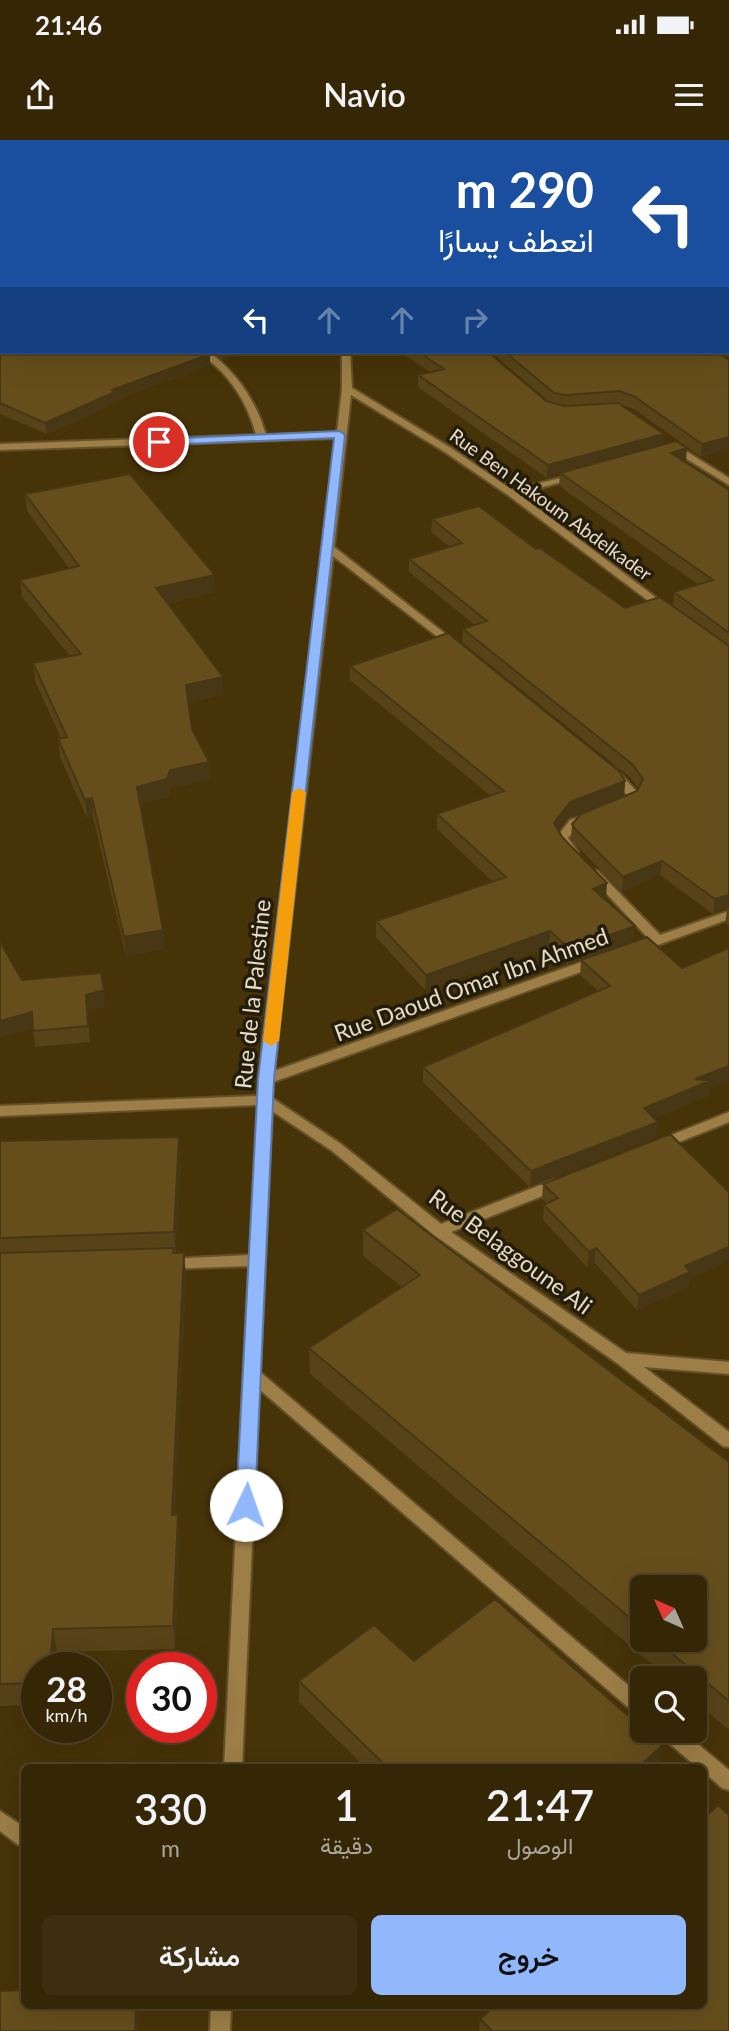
<!DOCTYPE html>
<html lang="ar">
<head>
<meta charset="utf-8">
<style>
	body { margin:0; font-family:Lato,Vazirmatn,sans-serif; background:#3d2e10; color:#f1f3f6; direction:rtl; height:100vh; display:flex; flex-direction:column; font-size:26px; white-space:nowrap }
	* { box-sizing:border-box; margin:0 }
	p { font-size:23px; color:#aaa59b }
	.icon { flex:none; width:38px; height:38px; fill:none; stroke:currentColor; stroke-width:2; stroke-linecap:round; stroke-linejoin:round }
	.map { position:relative; flex:1; overflow:hidden; direction:ltr }
	.drawer { position:absolute; left:21px; top:1624px; width:686px; height:245px; display:flex; flex-direction:column; background:#352606; border-radius:10px; box-shadow:0 7px 28px #0002,0 0 0 2px #4f4328; direction:rtl }
	.drawer>* { flex:none }
	.hud { position:absolute; left:0px; top:0px; width:730px; height:214px; box-shadow:0 7px 28px #0002,0 0 0 2px #4f4328; direction:rtl; background:#1a4fa0; color:#fff; overflow:hidden }
	.needle { width:46px; rotate:315deg }
	.buttons { position:absolute; left:630px; top:1435px; display:grid; gap:14px }
	.buttons a { display:grid; place-items:center; width:77px; height:77px; border-radius:10px; background:#352606; box-shadow:0 7px 28px #0002,0 0 0 2px #4f4328; font-size:35px }
	.speed { position:absolute; left:21px; top:1512px; display:flex; gap:14px; font-size:35px; font-weight:700; text-align:center }
	.speed>* { display:grid; place-content:center; width:91px; height:91px; border-radius:50%; background:#352606; box-shadow:0 7px 28px #0002,0 0 0 2px #4f4328; line-height:1 }
	.speed small { font-size:18px; font-weight:400 }
	.speed .limit { border:10px solid #d22; background:#fff; color:#111 }
	.pin { position:absolute; display:grid; place-items:center; width:60px; height:60px; color:#fff; margin:-30px; border:4px solid #fff; border-radius:50%; box-shadow:0 2px 7px #0007 }
	.me { position:absolute; width:77px; margin:-38px; rotate:3deg; stroke-linejoin:round; filter:drop-shadow(0 0 5px #0008) }
	.turn { display:flex; align-items:center; gap:24px; height:147px; padding:0 21px; font-size:32px }
	.turn .icon { width:91px; height:91px; stroke-width:2.5 }
	.turn b { display:block; font-size:49px; line-height:60px }
	.lanes { display:flex; align-items:center; height:66px; padding:0 21px; background:#0003; justify-content:center; gap:35px; direction:ltr }
	.lanes .off { opacity:.35 }
	.eta { display:flex; justify-content:space-evenly; align-items:center; height:119px; text-align:center }
	.eta b { font-size:42px; font-weight:600; line-height:49px }
	.cta { display:flex; gap:14px; margin-top:auto; padding:14px 21px }
	.cta a { flex:1; height:80px; border-radius:10px; background:#91b8fd; color:#111; font-size:28px; font-weight:600; line-height:80px; text-align:center }
	.cta a+a { background:#3d2e10; color:#f1f3f6 }
	.status { display:flex; justify-content:space-between; align-items:center; height:49px; padding:0 35px; background:#352606; direction:ltr }
	.status svg { height:19px; fill:currentColor }
	header { display:flex; justify-content:space-between; align-items:center; height:91px; padding:0 21px; background:#352606; font-size:32px; font-weight:600 }
	.map>svg:first-child { display:block }
	.lines { fill:none; stroke-linecap:round; stroke-linejoin:round }
	.minor-casing { stroke:#64512a; stroke-width:4 }
	.tertiary-casing { stroke:#64512a; stroke-width:4 }
	.minor { fill:#9c7e46; fill-rule:evenodd }
	.tertiary { fill:#9c7e46; fill-rule:evenodd }
	.wall { fill:#584318; fill-rule:evenodd }
	.shaded-wall { fill:#473714 }
	.building { fill:#664e1c; stroke:#473714; stroke-width:2 }
	.route { fill:#91b8fd; stroke:#5e78a4; stroke-width:2 }
	.slow { fill:#f59e0b }
	.labels { text-anchor:middle; dominant-baseline:central; stroke-width:7; stroke-linejoin:round; paint-order:stroke }
	.far-street-label { font-size:19px; fill:#e8dcc7; stroke:#251d0c }
	.street-label { font-size:23px; fill:#e8dcc7; stroke:#251d0c }
</style>
</head>
<body>
<div class="status"><b>21:46</b><svg viewBox="0 0 49 12"><path d="M0 12V9h3v3zM5 12V6h3v6zM10 12V3h3v9zM15 12V0h3v12zM26 1h20v11H26zM47 4h2v5h-2z"/></svg></div>
<header><svg class="icon" aria-label="menu" viewBox="0 0 24 24"><path d="M4 6h16M4 12h16M4 18h16"/></svg>Navio<svg class="icon" aria-label="share" viewBox="0 0 24 24"><path d="M12 15V3M7 8l5-5 5 5M5 13v7h14v-7"/></svg></header>
<div class="map">
<svg width="729" height="1891" viewBox="0 0 729 1891">
	<rect width="100%" height="100%" fill="#473308"/>
	<g class="lines">
		<defs>
			<path id="minor" d="M 145,0 L 153,0 L 155,2 L 147,2 Z
				M 676,0 L 686,0 L 688,2 L 678,2 Z
				M 728,20 L 729,20 L 729,24 L 728,24 Z
				M 0,32 L 2,32 L 2,37 L 0,37 Z
				M 728,43 L 729,43 L 729,47 L 728,47 Z
				M 0,94 L 2,94 L 2,98 L 0,98 Z
				M 728,132 L 729,133 L 729,139 L 728,138 Z
				M 200,212 L 209,212 C 237,233 256,261 266,295 L 337,292 L 342,249 L 342,212 L 350,212 L 352,248 L 451,308 L 512,350 L 580,333 L 580,337 L 519,354 L 671,469 L 670,471 L 662,471 L 508,355 L 445,312 L 351,255 L 334,407 L 461,506 L 460,508 L 452,508 L 333,416 L 274,931 L 593,818 L 598,817 L 605,821 L 603,824 L 273,942 L 272,958 L 341,1004 L 441,1084 L 553,1040 L 563,1040 L 565,1044 L 563,1048 L 451,1092 L 626,1213 L 729,1222 L 729,1234 L 644,1227 L 729,1292 L 729,1307 L 723,1306 L 617,1223 L 434,1095 L 331,1010 L 272,971 L 260,1232 L 642,1557 L 642,1576 L 636,1574 L 259,1249 L 242,1628 L 224,1628 L 249,1126 L 166,1129 L 161,1128 L 158,1124 L 161,1120 L 166,1119 L 250,1115 L 258,965 L 0,976 L 0,966 L 258,956 L 337,298 L 0,310 L 0,304 L 256,295 C 250,271 238,249 221,231 C 214,224 206,218 200,212 Z
				M 676,305 L 729,338 L 729,345 L 674,311 L 666,309 Z
				M 611,627 L 615,628 L 637,652 L 639,655 C 636,664 626,670 617,668 L 615,665 L 627,655 L 605,631 Z
				M 589,674 L 595,678 L 578,686 L 568,698 L 578,712 L 576,715 L 568,715 L 556,698 L 570,680 Z
				M 594,730 L 598,731 L 660,795 L 729,771 L 729,779 L 655,806 L 645,806 L 643,803 L 649,799 L 588,734 Z
				M 729,972 L 729,982 L 659,1010 L 652,1005 L 654,1002 Z
				M 660,1591 L 682,1591 L 729,1630 L 729,1650 L 722,1648 L 704,1632 L 704,1628 L 698,1628 L 662,1597 Z
				M 0,1671 L 24,1687 L 24,1706 L 17,1704 L 0,1691 Z
				M 211,1866 L 231,1866 L 230,1891 L 210,1891 Z"/>
			<path id="tertiary" d="M 180,0 L 189,0 L 191,2 L 182,2 Z
				M 238,0 L 247,0 L 249,2 L 240,2 Z
				M 728,183 L 729,183 L 729,189 L 728,189 Z
				M 728,196 L 729,196 L 729,202 L 728,202 Z"/>
		</defs>
		<!-- minor casing -->
		<use href="#minor" class="minor-casing"/>
		<!-- tertiary casing -->
		<use href="#tertiary" class="tertiary-casing"/>
		<!-- minor -->
		<use href="#minor" class="minor"/>
		<!-- tertiary -->
		<use href="#tertiary" class="tertiary"/>
	</g>
	<!-- wall -->
	<path class="wall" d="M 334,0 L 675,0 L 673,2 L 338,2 Z
		M 0,131 L 2,212 L 210,214 L 210,225 L 116,260 L 116,263 L 47,294 L 0,274 Z
		M 213,212 L 245,212 L 223,220 Z
		M 400,212 L 488,212 L 546,261 L 551,263 L 491,212 L 716,212 L 701,317 L 634,269 L 619,264 L 663,304 L 686,321 L 684,321 L 729,350 L 729,786 L 725,783 L 727,770 L 713,774 L 660,735 L 622,752 L 574,703 L 571,698 L 572,684 L 637,651 L 638,649 L 631,638 L 462,502 L 463,489 L 475,485 L 409,432 L 409,419 L 450,407 L 431,392 L 432,379 L 536,409 L 625,468 L 673,466 L 674,452 L 699,445 L 559,346 L 560,334 L 547,338 L 418,247 L 418,235 L 430,232 Z
		M 25,354 L 216,452 L 168,463 L 223,537 L 223,554 L 188,563 L 192,589 L 209,622 L 210,640 L 171,648 L 168,657 L 140,664 L 165,809 L 126,816 L 93,677 L 87,678 L 60,617 L 58,599 L 61,598 L 35,541 L 33,523 L 70,516 L 22,457 L 20,440 L 69,428 L 27,371 Z
		M 350,526 L 625,641 L 624,656 L 569,678 L 559,691 L 606,758 L 604,759 L 634,802 L 682,828 L 709,948 L 708,956 L 654,978 L 657,997 L 530,1047 L 423,942 L 423,927 L 598,851 L 580,835 L 581,820 L 609,810 L 568,825 L 549,807 L 425,850 L 376,797 L 376,781 L 493,742 L 437,689 L 437,674 L 491,656 L 350,540 Z
		M 22,840 L 106,866 L 88,871 L 90,902 L 35,907 L 33,888 Z
		M 179,997 L 181,1019 L 176,1113 L 186,1136 L 175,1375 L 180,1397 L 175,1509 L 57,1512 L 55,1528 L 37,1528 L 37,1565 L 0,1566 L 0,1001 Z
		M 543,1044 L 729,1052 L 729,1121 L 690,1138 L 688,1147 L 637,1170 L 595,1123 L 587,1127 L 543,1080 L 544,1065 L 547,1063 L 542,1059 Z
		M 363,1090 L 729,1322 L 729,1590 L 695,1561 L 695,1538 L 668,1538 L 310,1234 L 309,1208 L 402,1147 L 363,1116 ZM 642,1447 L 695,1500 L 642,1500 Z
		M 414,1521 L 662,1606 L 659,1627 L 366,1628 L 299,1562 L 299,1541 Z
		M 480,1879 L 729,1891 L 479,1891 Z"/>
	<!-- shaded-wall -->
	<path class="shaded-wall" d="M 649,0 L 675,0 L 673,2 L 642,2 Z
		M 0,5 L 2,5 L 2,15 L 0,15 Z
		M 222,212 L 245,212 L 223,220 Z
		M 210,214 L 210,225 L 116,260 L 116,263 L 47,294 L 45,283 L 112,250 Z
		M 664,294 L 663,306 L 560,333 L 560,334 L 547,338 L 548,325 Z
		M 729,297 L 729,309 L 701,317 L 702,304 Z
		M 687,308 L 686,321 L 669,326 L 671,313 Z
		M 215,435 L 216,452 L 158,465 L 156,448 Z
		M 223,537 L 223,554 L 187,563 L 186,545 Z
		M 209,622 L 210,640 L 171,648 L 168,657 L 138,665 L 137,647 L 170,630 Z
		M 625,641 L 624,656 L 569,678 L 553,698 L 554,683 L 570,662 Z
		M 92,658 L 93,677 L 87,678 L 85,660 Z
		M 662,721 L 660,735 L 622,752 L 623,737 Z
		M 607,743 L 606,758 L 592,765 L 593,749 Z
		M 729,755 L 729,769 L 727,768 L 727,770 L 713,774 L 715,759 Z
		M 635,786 L 634,802 L 568,825 L 570,809 Z
		M 163,790 L 165,809 L 126,816 L 124,797 Z
		M 550,791 L 549,807 L 425,850 L 426,835 Z
		M 104,850 L 106,866 L 88,871 L 90,902 L 86,855 Z
		M 32,872 L 34,888 L 0,898 L 0,881 Z
		M 729,926 L 729,941 L 709,948 L 708,956 L 642,984 L 644,968 L 695,939 Z
		M 658,982 L 657,997 L 530,1047 L 531,1031 Z
		M 179,997 L 181,1019 L 176,1115 L 174,1092 Z
		M 729,1107 L 729,1121 L 690,1138 L 688,1147 L 637,1170 L 639,1155 L 685,1126 Z
		M 596,1108 L 595,1123 L 587,1127 L 589,1112 Z
		M 184,1113 L 186,1136 L 174,1397 L 172,1375 Z
		M 178,1375 L 180,1397 L 175,1509 L 173,1486 Z
		M 53,1489 L 57,1512 L 55,1528 L 50,1528 Z
		M 662,1606 L 659,1628 L 637,1628 Z
		M 136,1866 L 139,1866 L 140,1869 L 139,1891 L 135,1891 Z"/>
	<!-- building -->
	<path class="building" d="M 0,0 L 134,0 L 137,2 L 2,2 L 2,5 L 0,5 Z
		M 351,0 L 649,0 L 642,2 L 354,2 Z
		M 0,131 L 2,131 L 2,212 L 207,212 L 210,214 L 112,250 L 115,252 L 45,283 L 0,263 Z
		M 418,212 L 488,212 L 546,261 L 565,266 L 618,263 L 664,294 L 548,325 L 418,235 L 444,229 Z
		M 505,212 L 716,212 L 729,220 L 729,297 L 702,304 L 635,257 L 620,251 L 565,255 L 554,253 Z
		M 676,301 L 687,308 L 671,313 L 729,350 L 729,493 L 674,452 L 713,440 L 560,333 Z
		M 130,334 L 215,435 L 156,448 L 223,537 L 186,545 L 192,589 L 209,622 L 170,630 L 167,639 L 137,647 L 163,790 L 124,797 L 92,658 L 85,660 L 58,599 L 67,597 L 33,523 L 81,514 L 20,440 L 79,426 L 25,354 Z
		M 479,366 L 536,409 L 540,408 L 625,468 L 660,457 L 729,506 L 729,755 L 715,759 L 662,721 L 623,737 L 575,689 L 572,684 L 581,674 L 637,651 L 643,639 L 632,624 L 463,489 L 487,481 L 409,419 L 462,403 L 432,379 Z
		M 448,493 L 620,632 L 625,641 L 570,662 L 554,683 L 562,697 L 607,743 L 593,749 L 635,786 L 570,809 L 550,791 L 426,835 L 376,781 L 506,737 L 437,674 L 504,651 L 350,526 Z
		M 647,797 L 682,828 L 729,808 L 729,926 L 695,939 L 710,941 L 644,968 L 658,982 L 531,1031 L 423,927 L 610,846 L 581,820 Z
		M 0,802 L 22,840 L 101,833 L 104,850 L 86,855 L 88,886 L 33,891 L 32,872 L 0,881 Z
		M 670,994 L 729,1052 L 729,1107 L 685,1126 L 690,1132 L 639,1155 L 596,1108 L 589,1112 L 544,1065 L 558,1058 L 543,1044 Z
		M 179,997 L 174,1092 L 0,1098 L 0,1001 Z
		M 397,1069 L 729,1322 L 729,1561 L 656,1500 L 695,1500 L 695,1447 L 642,1447 L 642,1488 L 309,1208 L 420,1135 L 363,1090 Z
		M 174,1108 L 173,1113 L 184,1113 L 172,1375 L 178,1375 L 173,1486 L 53,1489 L 50,1528 L 37,1528 L 37,1543 L 0,1544 L 0,1113 Z
		M 495,1459 L 642,1588 L 642,1591 L 645,1591 L 662,1606 L 637,1628 L 388,1628 L 299,1541 L 374,1485 L 414,1521 Z
		M 718,1665 L 729,1675 L 729,1891 L 492,1891 L 480,1879 L 495,1866 L 704,1866 L 704,1678 Z
		M 24,1850 L 24,1866 L 136,1866 L 135,1891 L 0,1891 L 0,1851 Z"/>
	<!-- route -->
	<path class="route" d="M 340,291 L 345,295 L 274,939 L 255,1365 L 252,1371 L 239,1371 L 236,1365 L 258,939 L 334,298 L 159,305 L 153,302 L 159,299 Z"/>
	<!-- slow -->
	<path class="slow" d="M 299,648 L 306,652 L 279,901 L 271,906 L 263,901 L 292,652 Z"/>
	<g class="labels">
		<!-- far-street labels -->
		<g class="far-street-label">
			<text transform="translate(551 364) rotate(36)">Rue Ben Hakoum Abdelkader</text>
		</g>
		<!-- street labels -->
		<g class="street-label">
			<text transform="translate(471 844) rotate(-20)">Rue Daoud Omar Ibn Ahmed</text>
			<text transform="translate(252 854) rotate(-84)">Rue de la Palestine</text>
			<text transform="translate(511 1111) rotate(36)">Rue Belaggoune Ali</text>
		</g>
	</g>
</svg>
<div class="buttons">
<a><svg class="needle" viewBox="-14 -14 28 28"><path d="M0-13l5 13h-10z" fill="#e53935"/><path d="M0 13l5-13h-10z" fill="#aaa59b"/></svg></a>
<a><svg class="icon" aria-label="search" viewBox="0 0 24 24"><circle cx="10" cy="10" r="6"/><path d="M15 15l6 6"/></svg></a>
</div>
<div class="speed"><div>28<small>km/h</small></div><div class="limit">30</div></div>
<div class="pin" style="left:159px;top:302px;background:#d93025"><svg class="icon" aria-label="arrive" viewBox="0 0 24 24"><path d="M6 21V4h12l-3 4 3 4H6"/></svg></div>
<svg class="me" style="left:246px;top:1365px" viewBox="-20 -20 40 40"><circle r="19" fill="#fff"/><path d="M0-13L10 11 0 6-10 11z" fill="#91b8fd"/></svg>
<div class="hud">
<div class="turn"><svg class="icon" aria-label="left" viewBox="0 0 24 24"><path d="M17 20v-9H6M10 6l-5 5 5 5"/></svg><div><b>290 m</b>انعطف يسارًا</div></div>
<div class="lanes"><svg class="icon" aria-label="left" viewBox="0 0 24 24"><path d="M17 20v-9H6M10 6l-5 5 5 5"/></svg><svg class="icon off" aria-label="ahead" viewBox="0 0 24 24"><path d="M12 20V5M6 11l6-6 6 6"/></svg><svg class="icon off" aria-label="ahead" viewBox="0 0 24 24"><path d="M12 20V5M6 11l6-6 6 6"/></svg><svg class="icon off" aria-label="right" viewBox="0 0 24 24"><path d="M7 20v-9h11M14 6l5 5-5 5"/></svg></div>
</div>
<section class="drawer">
<div class="eta">
<div><b>21:47</b><p>الوصول</p></div>
<div><b>1</b><p>دقيقة</p></div>
<div><b>330</b><p>m</p></div>
</div>
<div class="cta"><a>خروج</a><a>مشاركة</a></div>
</section>
</div>
</body>
</html>
